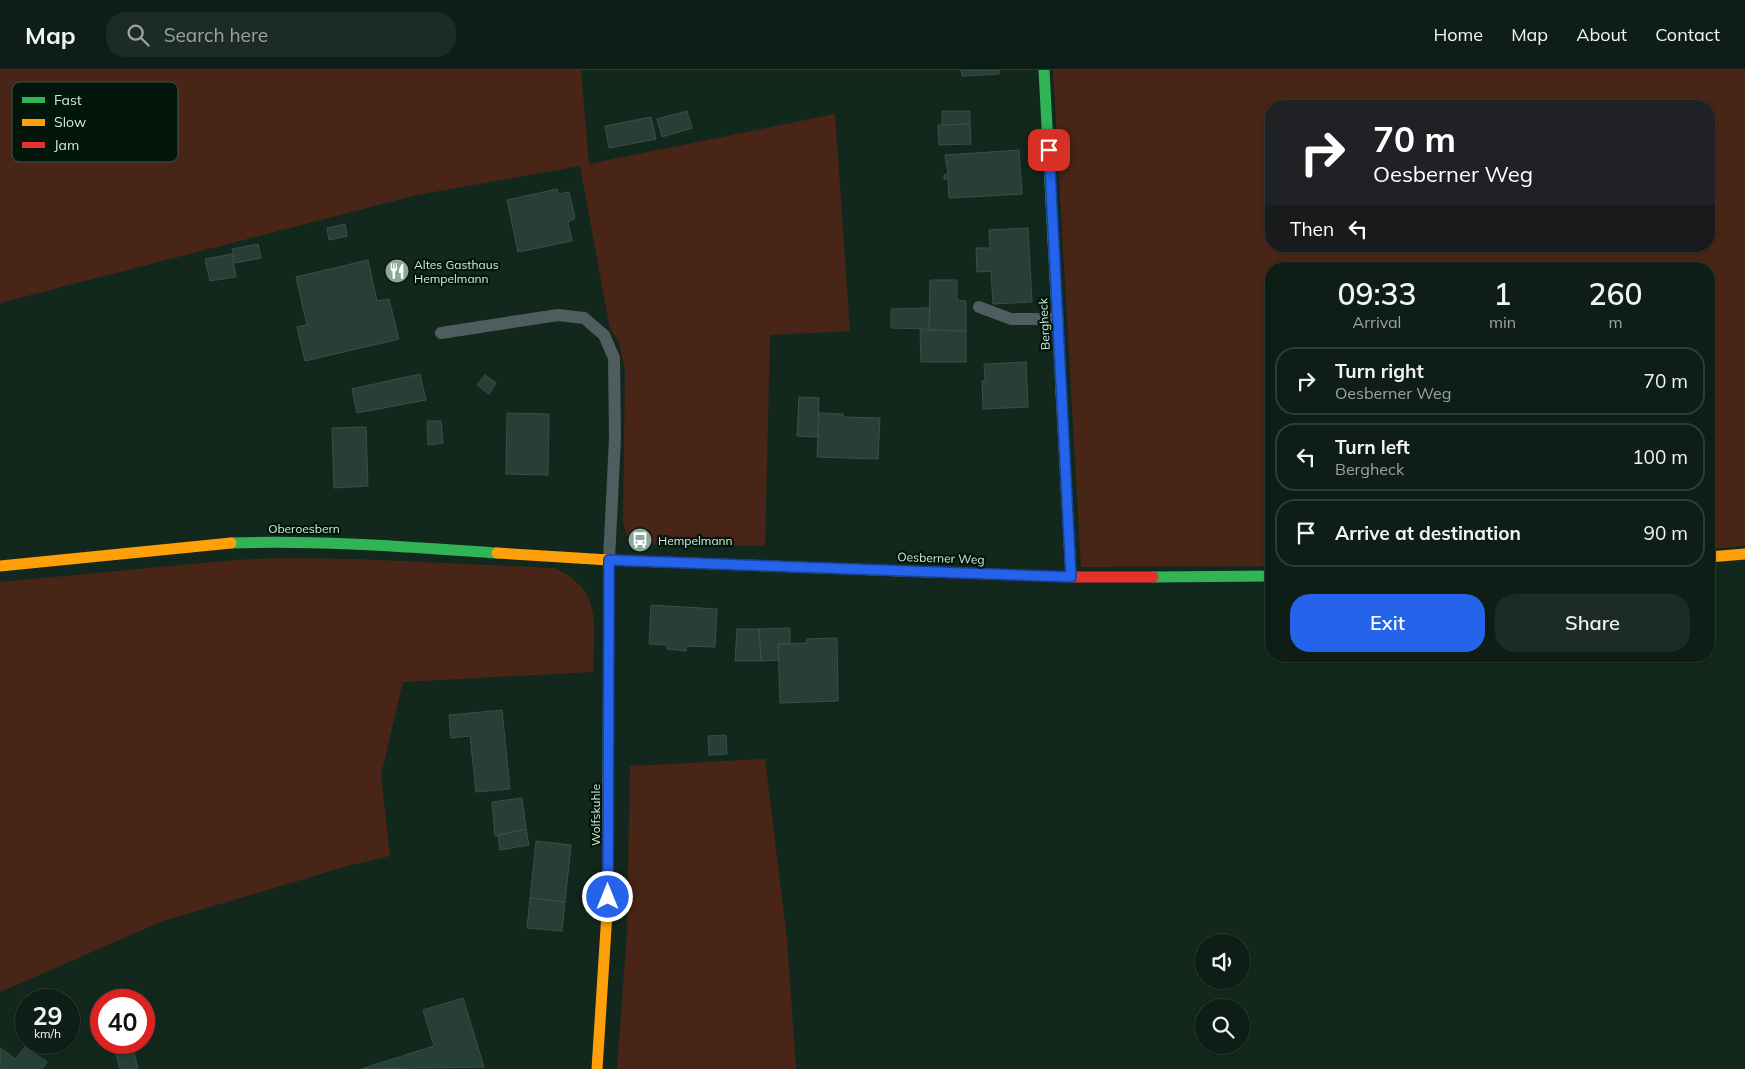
<!DOCTYPE html>
<html lang="en">
<head>
<meta charset="utf-8">
<style>
	body { margin:0; font-family:Mulish,sans-serif; background:#1c2b23; color:#f1f3f6; height:100vh; display:flex; flex-direction:column; font-size:19px; white-space:nowrap }
	* { box-sizing:border-box; margin:0 }
	p { font-size:16px; color:#9ba2a1 }
	.icon { flex:none; width:28px; height:28px; fill:none; stroke:currentColor; stroke-width:2; stroke-linecap:round; stroke-linejoin:round }
	.map { position:relative; flex:1; overflow:hidden }
	.side { position:absolute; left:1265px; top:192px; width:450px; height:400px; display:flex; flex-direction:column; background:#0e1e16; border-radius:20px; box-shadow:0 1px 4px #0004,0 0 0 1px #2e3c35 }
	.side>* { flex:none }
	.hud { position:absolute; left:1265px; top:30px; width:450px; height:152px; border-radius:20px; box-shadow:0 1px 4px #0004,0 0 0 1px #2e3c35; background:#202124; color:#fff; overflow:hidden }
	.controls { position:absolute; left:1195px; top:864px; display:grid; gap:10px }
	.controls a { display:grid; place-items:center; width:55px; height:55px; border-radius:50%; background:#0e1e16; box-shadow:0 1px 4px #0004,0 0 0 1px #2e3c35; font-size:25px }
	.speed { position:absolute; left:15px; top:919px; display:flex; gap:10px; font-size:25px; font-weight:700; text-align:center }
	.speed>* { display:grid; place-content:center; width:65px; height:65px; border-radius:50%; background:#0e1e16; box-shadow:0 1px 4px #0004,0 0 0 1px #2e3c35; line-height:1 }
	.speed small { font-size:12px; font-weight:400 }
	.speed .limit { border:8px solid #d22; background:#fff; color:#111 }
	.pin { position:absolute; display:grid; place-items:center; width:42px; height:42px; color:#fff; margin:-21px; border-radius:10px; box-shadow:0 2px 8px #0006 }
	.me { position:absolute; width:55px; margin:-28px; rotate:0deg; stroke-linejoin:round; filter:drop-shadow(0 0 4px #0008) }
	.turn { display:flex; align-items:center; gap:18px; height:105px; padding:0 25px; font-size:22px }
	.turn .icon { width:65px; height:65px; stroke-width:2.5 }
	.turn b { display:block; font-size:35px; line-height:42px }
	.then { display:flex; align-items:center; height:48px; padding:0 25px; background:#0003; gap:10px; font-size:19px }
	.eta { display:flex; justify-content:space-evenly; align-items:center; height:85px; text-align:center }
	.eta b { font-size:30px; font-weight:600; line-height:35px }
	.action { display:flex; gap:10px; margin-top:auto; padding:10px 25px }
	.action a { flex:1; height:58px; border-radius:20px; background:#2563eb; color:#fff; font-size:20px; font-weight:600; line-height:58px; text-align:center }
	.action a+a { background:#1c2b23; color:#f1f3f6 }
	ul { padding:0; list-style:none }
	li { display:flex; align-items:center; gap:15px; height:68px; margin:0 10px 8px; padding:0 15px; border:2px solid #2e3c35; border-radius:20px }
	li div { flex:1 }
	li b { display:block; font-size:19px }
	li em { font-style:normal }
	header { display:flex; align-items:center; gap:30px; box-sizing:border-box; height:70px; padding:0 25px; background:#0e1e16; border-bottom:1px solid #2e3c35 }
	header strong { font-size:24px }
	nav { display:flex; gap:28px; margin-inline-start:auto; font-size:18px }
	.search { width:350px; height:45px; background:#1c2b23; display:flex; align-items:center; gap:12px; box-sizing:border-box; padding:0 18px; border-radius:20px; color:#9ba2a1; font-size:19px }
	.map>svg:first-child { display:block }
	.green { fill:#492518; fill-rule:evenodd }
	.building { fill:#273f37; stroke:#395048 }
	.lines { fill:none; stroke-linecap:round; stroke-linejoin:round }
	.lane { stroke:#4f5d5e; stroke-width:12 }
	.fast { stroke:#30b455; stroke-width:11 }
	.slow { stroke:#ff9f0a; stroke-width:11 }
	.jam { stroke:#e5322d; stroke-width:11 }
	.route-casing { stroke:#184099; stroke-width:12 }
	.route { stroke:#2563eb; stroke-width:9 }
	.labels { text-anchor:middle; dominant-baseline:central; stroke-width:4.5; stroke-linejoin:round; paint-order:stroke }
	.poi-label { font-size:12px; fill:#d1ebda; stroke:#03160b; text-anchor:start }
	.street-label { font-size:12px; fill:#d1ebda; stroke:#03160b }
	.key { fill:#03160b; stroke:#415649; stroke-width:1 }
	.key-label { font-size:14px; fill:#d1ebda }
</style>
</head>
<body>
<header>
<strong>Map</strong>
<div class="search"><svg class="icon" aria-label="search" viewBox="0 0 24 24"><circle cx="10" cy="10" r="6"/><path d="M15 15l6 6"/></svg>Search here</div>
<nav><a>Home</a><a>Map</a><a>About</a><a>Contact</a></nav>
</header>
<div class="map">
<svg width="1745" height="999" viewBox="0 0 1745 999">
	<rect width="100%" height="100%" fill="#12281d"/>
	<!-- green -->
	<path class="green" d="M 0,0 L 581,0 L 589,94 L 835,44 L 850,261 L 770,265 L 765,476 L 633,474 L 626,464 L 623,451 L 625,301 L 619,272 L 610,259 L 580,96 L 417,125 L 0,233 Z
		M 1053,0 L 1745,0 L 1745,476 L 1709,479 L 1709,199 L 1271,199 L 1271,496 L 1081,497 ZM 1271,36 L 1709,36 L 1709,176 L 1271,176 Z
		M 278,488 L 358,489 L 554,498 C 605,521 593,555 593,602 L 403,612 L 381,705 L 390,786 L 351,795 L 163,851 L 0,922 L 0,512 L 235,490 Z
		M 765,689 L 787,869 L 796,999 L 617,999 L 627,862 L 630,696 Z"/>
	<!-- building -->
	<path class="building" d="M 961,0 L 999,0 L 999,4 L 962,6 Z
		M 687,41 L 692,58 L 662,67 L 657,49 Z
		M 942,41 L 970,41 L 970,54 L 942,55 Z
		M 651,47 L 656,69 L 609,78 L 605,56 Z
		M 970,54 L 971,74 L 939,75 L 938,55 Z
		M 1019,80 L 1022,124 L 949,128 L 948,109 L 944,109 L 944,105 L 948,104 L 945,85 Z
		M 557,119 L 558,124 L 569,122 L 575,148 L 568,152 L 572,171 L 518,182 L 507,130 Z
		M 345,154 L 347,166 L 329,170 L 327,158 Z
		M 1028,158 L 1032,232 L 993,234 L 991,201 L 977,202 L 976,178 L 990,178 L 989,160 Z
		M 258,174 L 261,188 L 235,193 L 232,179 Z
		M 232,184 L 236,207 L 210,211 L 205,189 Z
		M 368,190 L 377,231 L 389,229 L 399,269 L 305,291 L 297,257 L 307,255 L 296,207 Z
		M 930,210 L 957,210 L 957,230 L 966,231 L 966,261 L 929,260 Z
		M 930,238 L 929,259 L 891,258 L 891,239 Z
		M 920,260 L 966,261 L 966,292 L 921,292 Z
		M 1026,292 L 1028,337 L 983,339 L 982,311 L 985,310 L 984,294 Z
		M 420,304 L 426,330 L 357,343 L 352,319 Z
		M 485,305 L 496,313 L 489,324 L 477,315 Z
		M 799,327 L 819,328 L 818,367 L 797,366 Z
		M 507,343 L 549,344 L 548,405 L 506,404 Z
		M 819,343 L 843,344 L 843,347 L 880,348 L 878,389 L 817,387 Z
		M 427,351 L 441,351 L 443,373 L 428,375 Z
		M 366,357 L 368,416 L 334,418 L 332,358 Z
		M 651,535 L 717,539 L 715,577 L 686,576 L 686,581 L 667,579 L 667,575 L 649,574 Z
		M 790,558 L 790,574 L 778,574 L 779,590 L 761,591 L 759,559 Z
		M 737,559 L 759,559 L 761,591 L 735,591 Z
		M 837,568 L 838,631 L 780,633 L 778,574 L 807,573 L 807,569 Z
		M 502,640 L 510,719 L 476,722 L 470,666 L 451,668 L 449,645 Z
		M 726,665 L 727,684 L 709,685 L 708,666 Z
		M 522,728 L 526,759 L 495,766 L 492,732 Z
		M 526,759 L 529,775 L 500,780 L 498,765 Z
		M 536,771 L 571,775 L 565,832 L 530,828 Z
		M 530,828 L 565,832 L 562,861 L 527,858 Z
		M 463,928 L 484,997 L 361,999 L 434,976 L 423,940 Z
		M 25,977 L 47,992 L 42,999 L 0,999 L 0,978 L 16,989 Z
		M 134,982 L 138,999 L 120,999 L 116,984 Z"/>
	<g class="lines">
		<!-- lane -->
		<path class="lane" d="M 979,237 L 1011,249 L 1058,249
			M 441,263 L 558,245 L 584,248 L 604,265 L 614,288 L 615,368 L 609,490"/>
		<!-- fast -->
		<path class="fast" d="M 1044,0 L 1061,320
			M 231,473 C 320,470 408,477 497,483
			M 1153,507 L 1271,506
			M 608,709 L 609,490"/>
		<!-- slow -->
		<path class="slow" d="M 1061,320 L 1071,507
			M 497,483 L 609,490 L 930,502
			M 1709,487 L 1745,484
			M 0,496 L 231,473
			M 597,999 L 608,827 L 608,709"/>
		<!-- jam -->
		<path class="jam" d="M 930,502 L 1071,507 L 1153,507"/>
	</g>
	<g class="lines">
		<defs>
			<path id="route" d="M 608,827 L 609,490 L 1071,507 L 1049,80"/>
		</defs>
		<!-- route casing -->
		<use href="#route" class="route-casing"/>
		<!-- route -->
		<use href="#route" class="route"/>
	</g>
	<!-- icons -->
	<defs>
		<symbol id="restaurant-disc" viewBox="-11 -11 22 22"><circle r="9.5" fill="#8ea798" stroke="#03160b"/><path d="M-5-6h1v4h1v-4h1v4h1v-4h1v5L-1.5 .5V6h-2V.5L-5-1ZM5-6V6H3V1.5H1.5Q1.5-4 5-6Z" fill="#fff"/></symbol>
		<symbol id="bus-disc" viewBox="-11 -11 22 22"><circle r="9.5" fill="#8ea798" stroke="#03160b"/><path d="M-5-6H5V4H4V6H2V4H-2V6H-4V4H-5ZM-3.5-4V0h7V-4ZM-3.5 1.2v1.5H-2V1.2ZM2 1.2v1.5H3.5V1.2Z" fill="#fff"/></symbol>
	</defs>
	<g fill-rule="evenodd">
		<use href="#restaurant-disc" x="383" y="187" width="28" height="28"/>
		<use href="#bus-disc" x="626" y="456" width="28" height="28"/>
	</g>
	<g class="labels">
		<!-- poi labels -->
		<g class="poi-label">
			<text x="414" y="194">Altes Gasthaus<tspan x="414" dy="14">Hempelmann</tspan></text>
			<text x="658" y="470">Hempelmann</text>
		</g>
		<!-- street labels -->
		<g class="street-label">
			<text transform="translate(1044 254) rotate(-93)">Bergheck</text>
			<text x="304" y="458">Oberoesbern</text>
			<text transform="translate(941 488) rotate(2)">Oesberner Weg</text>
			<text transform="translate(595 745) rotate(-90)">Wolfskuhle</text>
		</g>
	</g>
	<!-- legend -->
	<rect x="12" y="12" width="166" height="80" rx="8" class="key"/>
	<rect x="22" y="27" width="23" height="6" fill="#30b455"/>
	<rect x="22" y="49" width="23" height="7" fill="#ff9f0a"/>
	<rect x="22" y="72" width="23" height="6" fill="#e5322d"/>
	<g class="key-label">
		<text x="54" y="35">Fast</text>
		<text x="54" y="57">Slow</text>
		<text x="54" y="80">Jam</text>
	</g>
</svg>
<div class="controls">
<a><svg class="icon" aria-label="sound" viewBox="0 0 24 24"><path d="M4 9h4l5-4v14l-5-4H4zM17 9q2 3 0 6"/></svg></a>
<a><svg class="icon" aria-label="search" viewBox="0 0 24 24"><circle cx="10" cy="10" r="6"/><path d="M15 15l6 6"/></svg></a>
</div>
<div class="speed"><div>29<small>km/h</small></div><div class="limit">40</div></div>
<div class="pin" style="left:1049px;top:80px;background:#d93025"><svg class="icon" aria-label="arrive" viewBox="0 0 24 24"><path d="M6 21V4h12l-3 4 3 4H6"/></svg></div>
<svg class="me" style="left:608px;top:827px" viewBox="-20 -20 40 40"><circle r="17" fill="#2563eb" stroke="#fff" stroke-width="3"/><path d="M0-11L8 9 0 5-8 9z" fill="#fff"/></svg>
<div class="hud">
<div class="turn"><svg class="icon" aria-label="right" viewBox="0 0 24 24"><path d="M7 20v-9h11M14 6l5 5-5 5"/></svg><div><b>70 m</b>Oesberner Weg</div></div>
<div class="then">Then<svg class="icon" aria-label="left" viewBox="0 0 24 24"><path d="M17 20v-9H6M10 6l-5 5 5 5"/></svg></div>
</div>
<section class="side">
<div class="eta">
<div><b>09:33</b><p>Arrival</p></div>
<div><b>1</b><p>min</p></div>
<div><b>260</b><p>m</p></div>
</div>
<ul>
<li><svg class="icon" aria-label="right" viewBox="0 0 24 24"><path d="M7 20v-9h11M14 6l5 5-5 5"/></svg><div><b>Turn right</b><p>Oesberner Weg</p></div><em>70 m</em></li>
<li><svg class="icon" aria-label="left" viewBox="0 0 24 24"><path d="M17 20v-9H6M10 6l-5 5 5 5"/></svg><div><b>Turn left</b><p>Bergheck</p></div><em>100 m</em></li>
<li><svg class="icon" aria-label="arrive" viewBox="0 0 24 24"><path d="M6 21V4h12l-3 4 3 4H6"/></svg><div><b>Arrive at destination</b></div><em>90 m</em></li>
</ul>
<div class="action"><a>Exit</a><a>Share</a></div>
</section>
</div>
</body>
</html>
